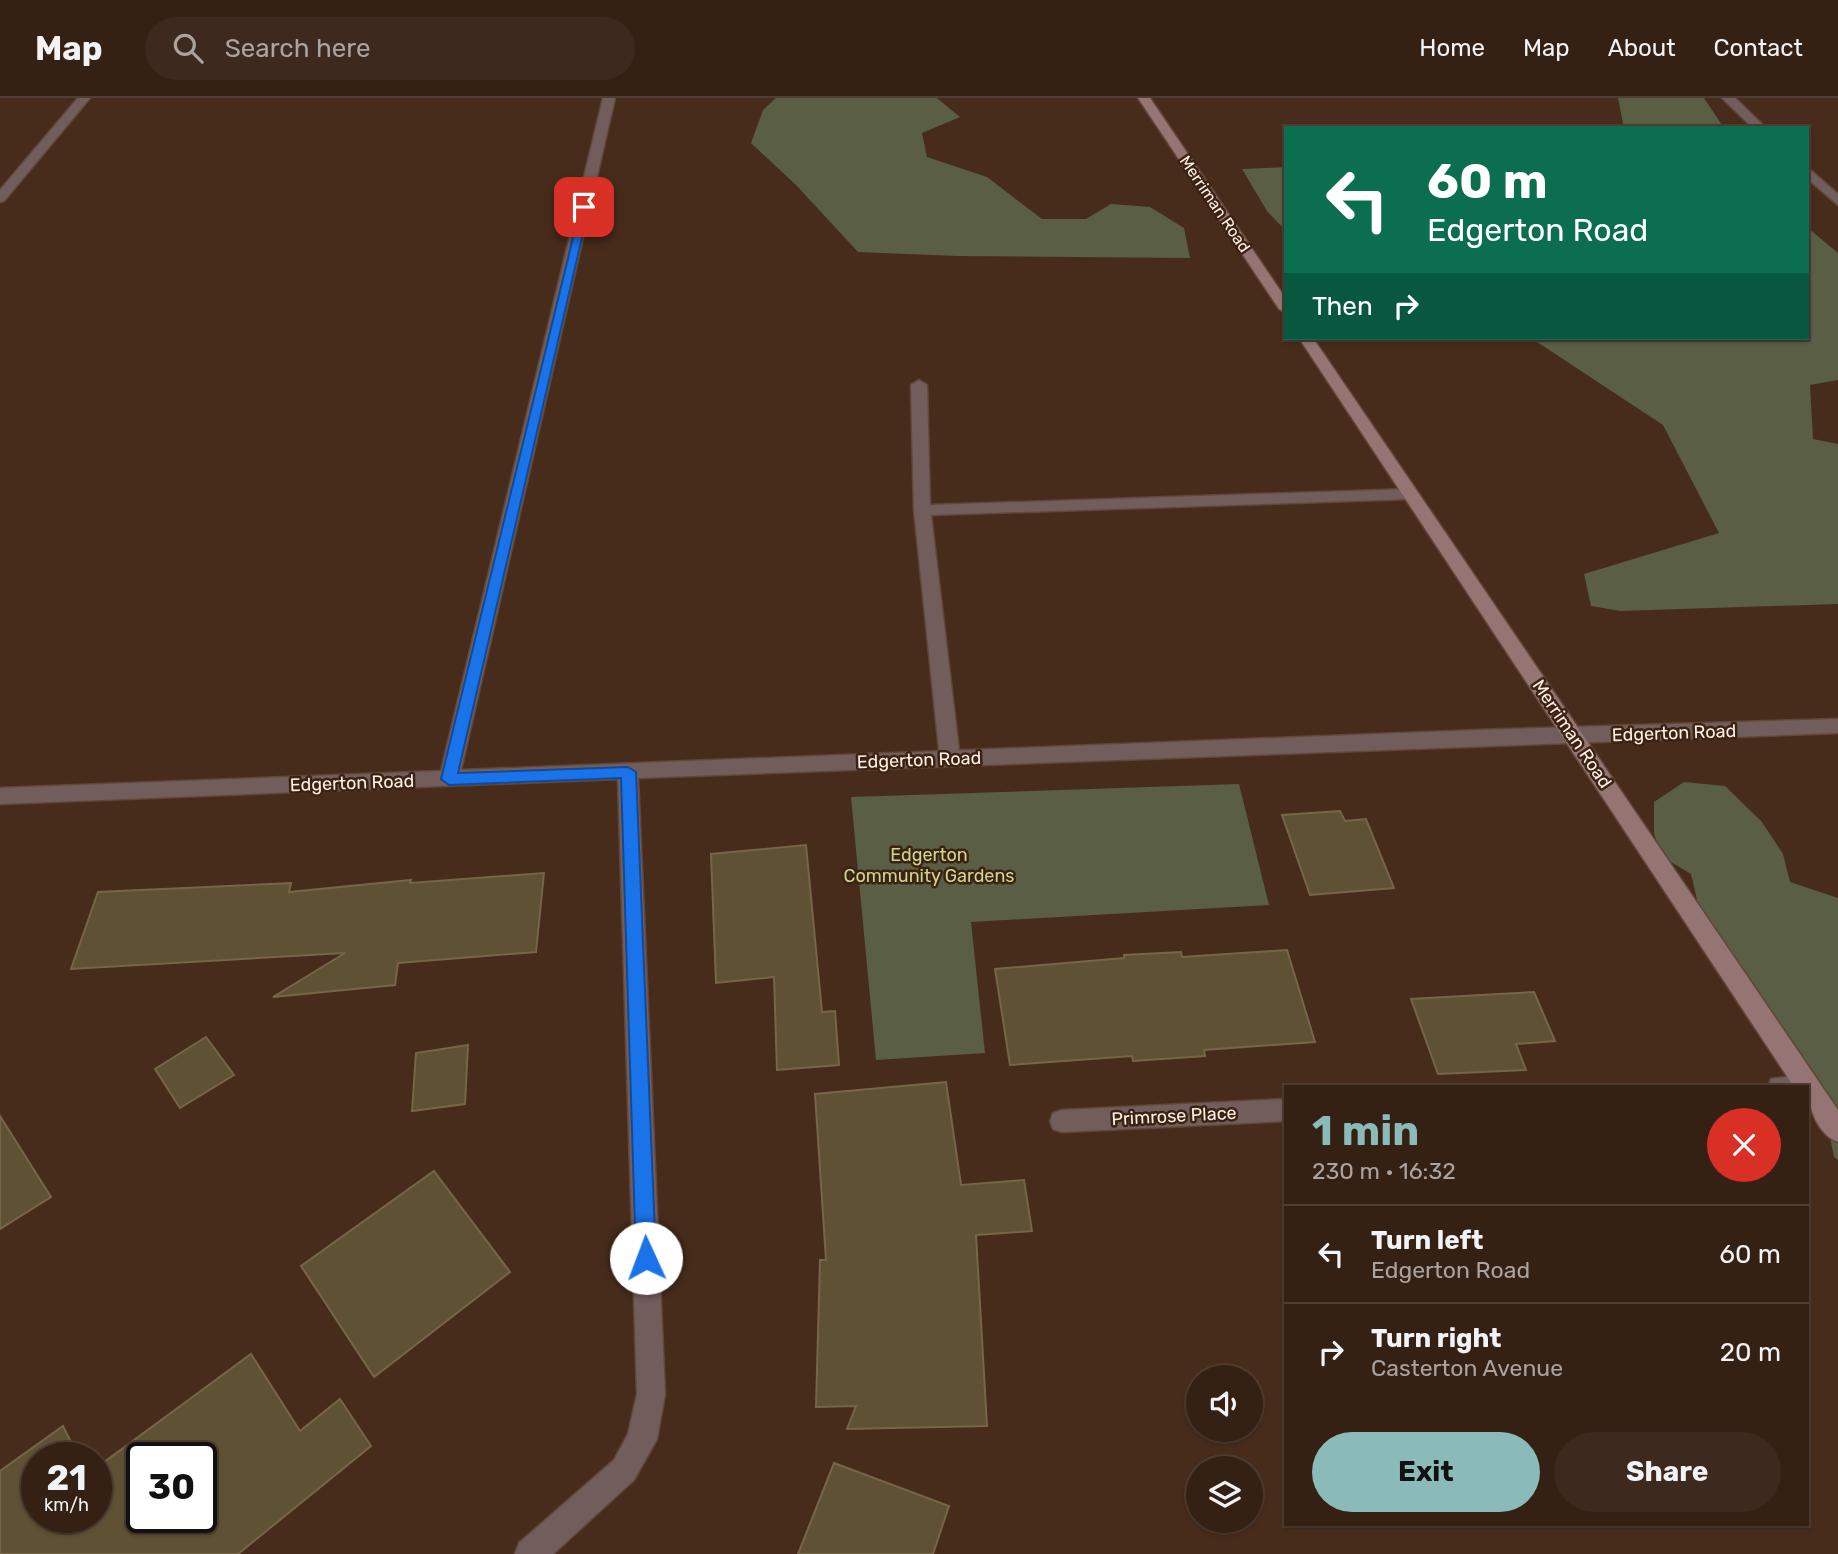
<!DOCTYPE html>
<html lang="en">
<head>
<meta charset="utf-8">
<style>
	body { margin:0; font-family:Rubik,sans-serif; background:#3d291d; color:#f1f3f6; height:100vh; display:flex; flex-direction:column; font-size:26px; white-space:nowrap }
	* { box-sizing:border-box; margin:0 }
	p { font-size:23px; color:#aaa3a0 }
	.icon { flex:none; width:38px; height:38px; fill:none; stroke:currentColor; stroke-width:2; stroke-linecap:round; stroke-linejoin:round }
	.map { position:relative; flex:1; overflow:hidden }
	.sheet { position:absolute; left:1284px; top:987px; width:525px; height:441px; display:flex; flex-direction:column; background:#352114; border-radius:0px; box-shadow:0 2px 5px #0004,0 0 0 2px #4f3e34 }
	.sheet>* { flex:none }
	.hud { position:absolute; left:1284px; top:28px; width:525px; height:214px; border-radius:0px; box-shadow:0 2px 5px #0004,0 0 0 2px #4f3e34; background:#0b6e4f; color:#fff; overflow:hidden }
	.tools { position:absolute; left:1186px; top:1267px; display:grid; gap:14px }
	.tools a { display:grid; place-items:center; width:77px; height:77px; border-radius:50%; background:#352114; box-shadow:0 2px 5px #0004,0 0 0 2px #4f3e34; font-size:35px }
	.speed { position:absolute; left:21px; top:1344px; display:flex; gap:14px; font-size:35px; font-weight:700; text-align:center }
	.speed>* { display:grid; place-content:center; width:91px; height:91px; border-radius:50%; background:#352114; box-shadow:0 2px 5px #0004,0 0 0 2px #4f3e34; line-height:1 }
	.speed small { font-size:18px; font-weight:400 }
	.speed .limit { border:4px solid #111; border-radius:10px; background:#fff; color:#111 }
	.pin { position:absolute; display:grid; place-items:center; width:60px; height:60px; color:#fff; margin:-30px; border-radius:14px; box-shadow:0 4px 10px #0006 }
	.me { position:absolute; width:77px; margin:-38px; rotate:358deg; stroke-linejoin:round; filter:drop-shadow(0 0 5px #0008) }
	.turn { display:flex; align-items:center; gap:24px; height:147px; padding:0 28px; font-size:32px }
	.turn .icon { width:91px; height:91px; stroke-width:2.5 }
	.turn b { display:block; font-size:49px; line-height:60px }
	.then { display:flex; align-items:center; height:66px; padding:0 28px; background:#0003; gap:14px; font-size:26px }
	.round { display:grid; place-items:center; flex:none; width:74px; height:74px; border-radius:37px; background:#3d291d }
	.summary { display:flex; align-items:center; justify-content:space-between; height:119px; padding:0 28px }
	h1 { font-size:42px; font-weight:700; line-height:52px; color:#8bbbb9 }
	.primary-button { display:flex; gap:14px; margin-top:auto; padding:14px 28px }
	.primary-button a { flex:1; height:80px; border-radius:42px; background:#8bbbb9; color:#111; font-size:28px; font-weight:700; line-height:80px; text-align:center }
	.primary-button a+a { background:#3d291d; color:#f1f3f6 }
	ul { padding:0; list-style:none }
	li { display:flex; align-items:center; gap:21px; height:98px; padding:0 28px; border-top:2px solid #4f3e34 }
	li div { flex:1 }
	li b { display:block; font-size:26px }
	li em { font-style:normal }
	header { display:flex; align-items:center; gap:42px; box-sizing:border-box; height:98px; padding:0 35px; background:#352114; border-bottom:2px solid #4f3e34 }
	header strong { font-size:33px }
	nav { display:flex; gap:38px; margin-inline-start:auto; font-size:24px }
	.search { width:490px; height:63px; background:#3d291d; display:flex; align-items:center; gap:18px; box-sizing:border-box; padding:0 24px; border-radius:38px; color:#aaa3a0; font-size:26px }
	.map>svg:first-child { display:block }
	.green { fill:#595e45 }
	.building { fill:#5f5133; stroke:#766648; stroke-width:2; fill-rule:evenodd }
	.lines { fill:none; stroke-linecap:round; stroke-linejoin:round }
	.lane-casing { stroke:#614738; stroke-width:3 }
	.street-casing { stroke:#614738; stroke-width:3 }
	.secondary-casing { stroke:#614738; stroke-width:3 }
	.lane { fill:#725d5d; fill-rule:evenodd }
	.street { fill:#725d5d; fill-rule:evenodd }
	.secondary { fill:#957574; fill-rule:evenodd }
	.route { fill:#1a73e8; stroke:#114b97; stroke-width:2 }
	.labels { text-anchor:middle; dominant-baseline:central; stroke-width:5; stroke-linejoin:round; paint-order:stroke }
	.far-street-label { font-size:16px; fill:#feefe7; stroke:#3c2211 }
	.street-label { font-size:18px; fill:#feefe7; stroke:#3c2211 }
	.park-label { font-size:18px; fill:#cbd894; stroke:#3c2211 }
</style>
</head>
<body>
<header>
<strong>Map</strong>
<div class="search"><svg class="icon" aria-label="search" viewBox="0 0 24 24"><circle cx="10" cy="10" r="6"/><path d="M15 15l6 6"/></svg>Search here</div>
<nav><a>Home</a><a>Map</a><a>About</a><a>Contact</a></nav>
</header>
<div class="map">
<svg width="1838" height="1456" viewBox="0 0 1838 1456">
	<rect width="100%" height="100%" fill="#472c1b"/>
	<!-- green -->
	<path class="green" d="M 776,0 L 937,0 L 960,19 L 922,35 L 927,59 L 987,79 L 1042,121 L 1086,121 L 1111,106 L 1150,109 L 1184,130 L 1190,160 L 957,158 L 858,154 L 797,88 L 751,45 L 763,12 Z
		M 1618,0 L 1704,0 L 1724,30 L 1624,30 Z
		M 1286,69 L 1286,133 L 1267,113 L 1242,71 Z
		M 1808,130 L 1838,155 L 1838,282 L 1810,287 L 1813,341 L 1838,346 L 1838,506 L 1620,513 L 1591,508 L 1584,476 L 1719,435 L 1663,327 L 1531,240 L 1808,240 Z
		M 1684,684 L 1725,688 L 1762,724 L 1783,756 L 1790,784 L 1838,800 L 1838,1062 L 1834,1059 L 1818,979 L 1765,940 L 1763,900 L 1732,889 L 1681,816 L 1697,802 L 1691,776 L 1661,758 L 1654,735 L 1654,704 Z
		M 1239,686 L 1269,807 L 971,824 L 985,955 L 876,962 L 851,699 Z"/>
	<!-- building -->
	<path class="building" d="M 1340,713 L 1345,723 L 1366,721 L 1394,790 L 1310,797 L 1282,717 Z
		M 806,747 L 822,914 L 835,913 L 839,967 L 777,972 L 774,879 L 716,885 L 711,756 Z
		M 544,775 L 536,854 L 398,865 L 395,887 L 273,899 L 345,855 L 71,871 L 98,794 L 291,785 L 289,794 L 411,782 L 410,785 Z
		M 1287,852 L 1315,944 L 1204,952 L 1205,958 L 1133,963 L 1132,958 L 1010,967 L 995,871 L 1124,860 L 1124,857 L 1181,854 L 1182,859 Z
		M 1534,894 L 1555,943 L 1516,946 L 1526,972 L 1438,976 L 1411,901 Z
		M 206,939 L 234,977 L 180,1010 L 155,971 Z
		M 468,947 L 465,1006 L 412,1013 L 416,955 Z
		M 946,984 L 961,1087 L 1024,1082 L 1032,1133 L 976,1137 L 987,1328 L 847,1331 L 856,1308 L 816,1309 L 820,1162 L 826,1162 L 815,996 Z
		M 0,1018 L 51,1099 L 0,1131 Z
		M 434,1073 L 510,1174 L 374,1279 L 301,1168 Z
		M 251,1256 L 300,1333 L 340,1301 L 371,1348 L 238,1456 L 0,1456 L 0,1373 L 63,1328 L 79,1360 L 37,1360 L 37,1419 L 96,1419 L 96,1370 ZM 142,1360 L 201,1360 L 201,1419 L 142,1419 Z
		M 834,1365 L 949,1408 L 933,1456 L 798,1456 Z"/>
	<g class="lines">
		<defs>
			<path id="lane" d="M 919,282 L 927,287 L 930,407 L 1411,391 L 1419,396 L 1411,401 L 931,417 L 960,661 L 957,666 L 943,666 L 940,661 L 914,412 L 911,287 Z
				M 1807,976 L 1816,979 L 1819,987 L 1816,995 L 1808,998 L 1808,989 L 1768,989 L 1771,981 Z
				M 1286,1001 L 1286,1023 L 1062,1034 L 1053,1031 L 1050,1023 L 1053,1015 L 1062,1012 Z"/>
			<path id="street" d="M 78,0 L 90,0 L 4,103 L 0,104 L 0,92 Z
				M 603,0 L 615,0 L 461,672 L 1478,632 L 1838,621 L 1838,635 L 638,680 L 665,1296 L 657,1341 L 634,1382 L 553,1456 L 515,1456 L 519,1445 L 614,1362 L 628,1336 L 637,1296 L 618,681 L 0,706 L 0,690 L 441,673 Z
				M 1722,0 L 1735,0 L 1766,30 L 1753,30 Z
				M 1808,70 L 1838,96 L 1838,107 L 1808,81 Z"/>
			<path id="secondary" d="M 1138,0 L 1150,0 L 1286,201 L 1286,215 L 1279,211 Z
				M 1299,240 L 1313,240 L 1838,1012 L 1838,1044 C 1817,1036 1808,1009 1808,989 L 1794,989 Z"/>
		</defs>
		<!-- lane casing -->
		<use href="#lane" class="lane-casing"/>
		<!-- street casing -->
		<use href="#street" class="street-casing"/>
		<!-- secondary casing -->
		<use href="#secondary" class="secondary-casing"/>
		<!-- lane -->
		<use href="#lane" class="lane"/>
		<!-- street -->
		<use href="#street" class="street"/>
		<!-- secondary -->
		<use href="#secondary" class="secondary"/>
	</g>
	<!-- route -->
	<path class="route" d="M 581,107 L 589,109 L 458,675 L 628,669 L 636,674 L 656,1160 L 653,1167 L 646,1170 L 639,1167 L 636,1160 L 621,680 L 449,687 L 441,681 Z"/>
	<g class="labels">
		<!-- far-street labels -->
		<g class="far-street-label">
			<text transform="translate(1215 106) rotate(56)">Merriman Road</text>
		</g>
		<!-- street labels -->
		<g class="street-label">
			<text transform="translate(1674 635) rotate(-2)">Edgerton Road</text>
			<text transform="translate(1572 636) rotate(56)">Merriman Road</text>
			<text transform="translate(919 662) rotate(-2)">Edgerton Road</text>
			<text transform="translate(352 685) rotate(-2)">Edgerton Road</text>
			<text transform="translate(1174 1018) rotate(-3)">Primrose Place</text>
		</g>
		<!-- park labels -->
		<g class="park-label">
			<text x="929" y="757">Edgerton<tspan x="929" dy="21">Community Gardens</tspan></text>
		</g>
	</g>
</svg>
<div class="tools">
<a><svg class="icon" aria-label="sound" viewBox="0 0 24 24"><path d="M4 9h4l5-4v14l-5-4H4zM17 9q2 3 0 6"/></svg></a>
<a><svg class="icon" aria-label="layers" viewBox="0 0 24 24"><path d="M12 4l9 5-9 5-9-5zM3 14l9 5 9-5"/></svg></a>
</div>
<div class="speed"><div>21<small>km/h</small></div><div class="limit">30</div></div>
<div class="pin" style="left:584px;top:109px;background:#d93025"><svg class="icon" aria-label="arrive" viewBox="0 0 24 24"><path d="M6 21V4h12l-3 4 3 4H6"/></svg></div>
<svg class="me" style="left:646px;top:1160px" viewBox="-20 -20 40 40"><circle r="19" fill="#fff"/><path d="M0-13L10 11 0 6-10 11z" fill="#1a73e8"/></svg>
<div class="hud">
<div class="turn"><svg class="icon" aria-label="left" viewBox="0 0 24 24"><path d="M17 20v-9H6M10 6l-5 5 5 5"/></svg><div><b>60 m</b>Edgerton Road</div></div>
<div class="then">Then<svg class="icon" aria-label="right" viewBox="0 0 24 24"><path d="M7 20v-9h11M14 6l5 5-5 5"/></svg></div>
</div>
<section class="sheet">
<div class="summary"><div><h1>1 min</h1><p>230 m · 16:32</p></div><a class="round" style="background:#d93025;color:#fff"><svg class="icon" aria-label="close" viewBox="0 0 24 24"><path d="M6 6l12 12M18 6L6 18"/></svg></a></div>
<ul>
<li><svg class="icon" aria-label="left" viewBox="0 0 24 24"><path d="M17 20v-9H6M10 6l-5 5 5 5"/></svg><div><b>Turn left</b><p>Edgerton Road</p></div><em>60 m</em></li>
<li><svg class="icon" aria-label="right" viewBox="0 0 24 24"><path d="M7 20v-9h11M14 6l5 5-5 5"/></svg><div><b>Turn right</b><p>Casterton Avenue</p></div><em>20 m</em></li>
</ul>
<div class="primary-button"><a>Exit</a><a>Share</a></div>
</section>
</div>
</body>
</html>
